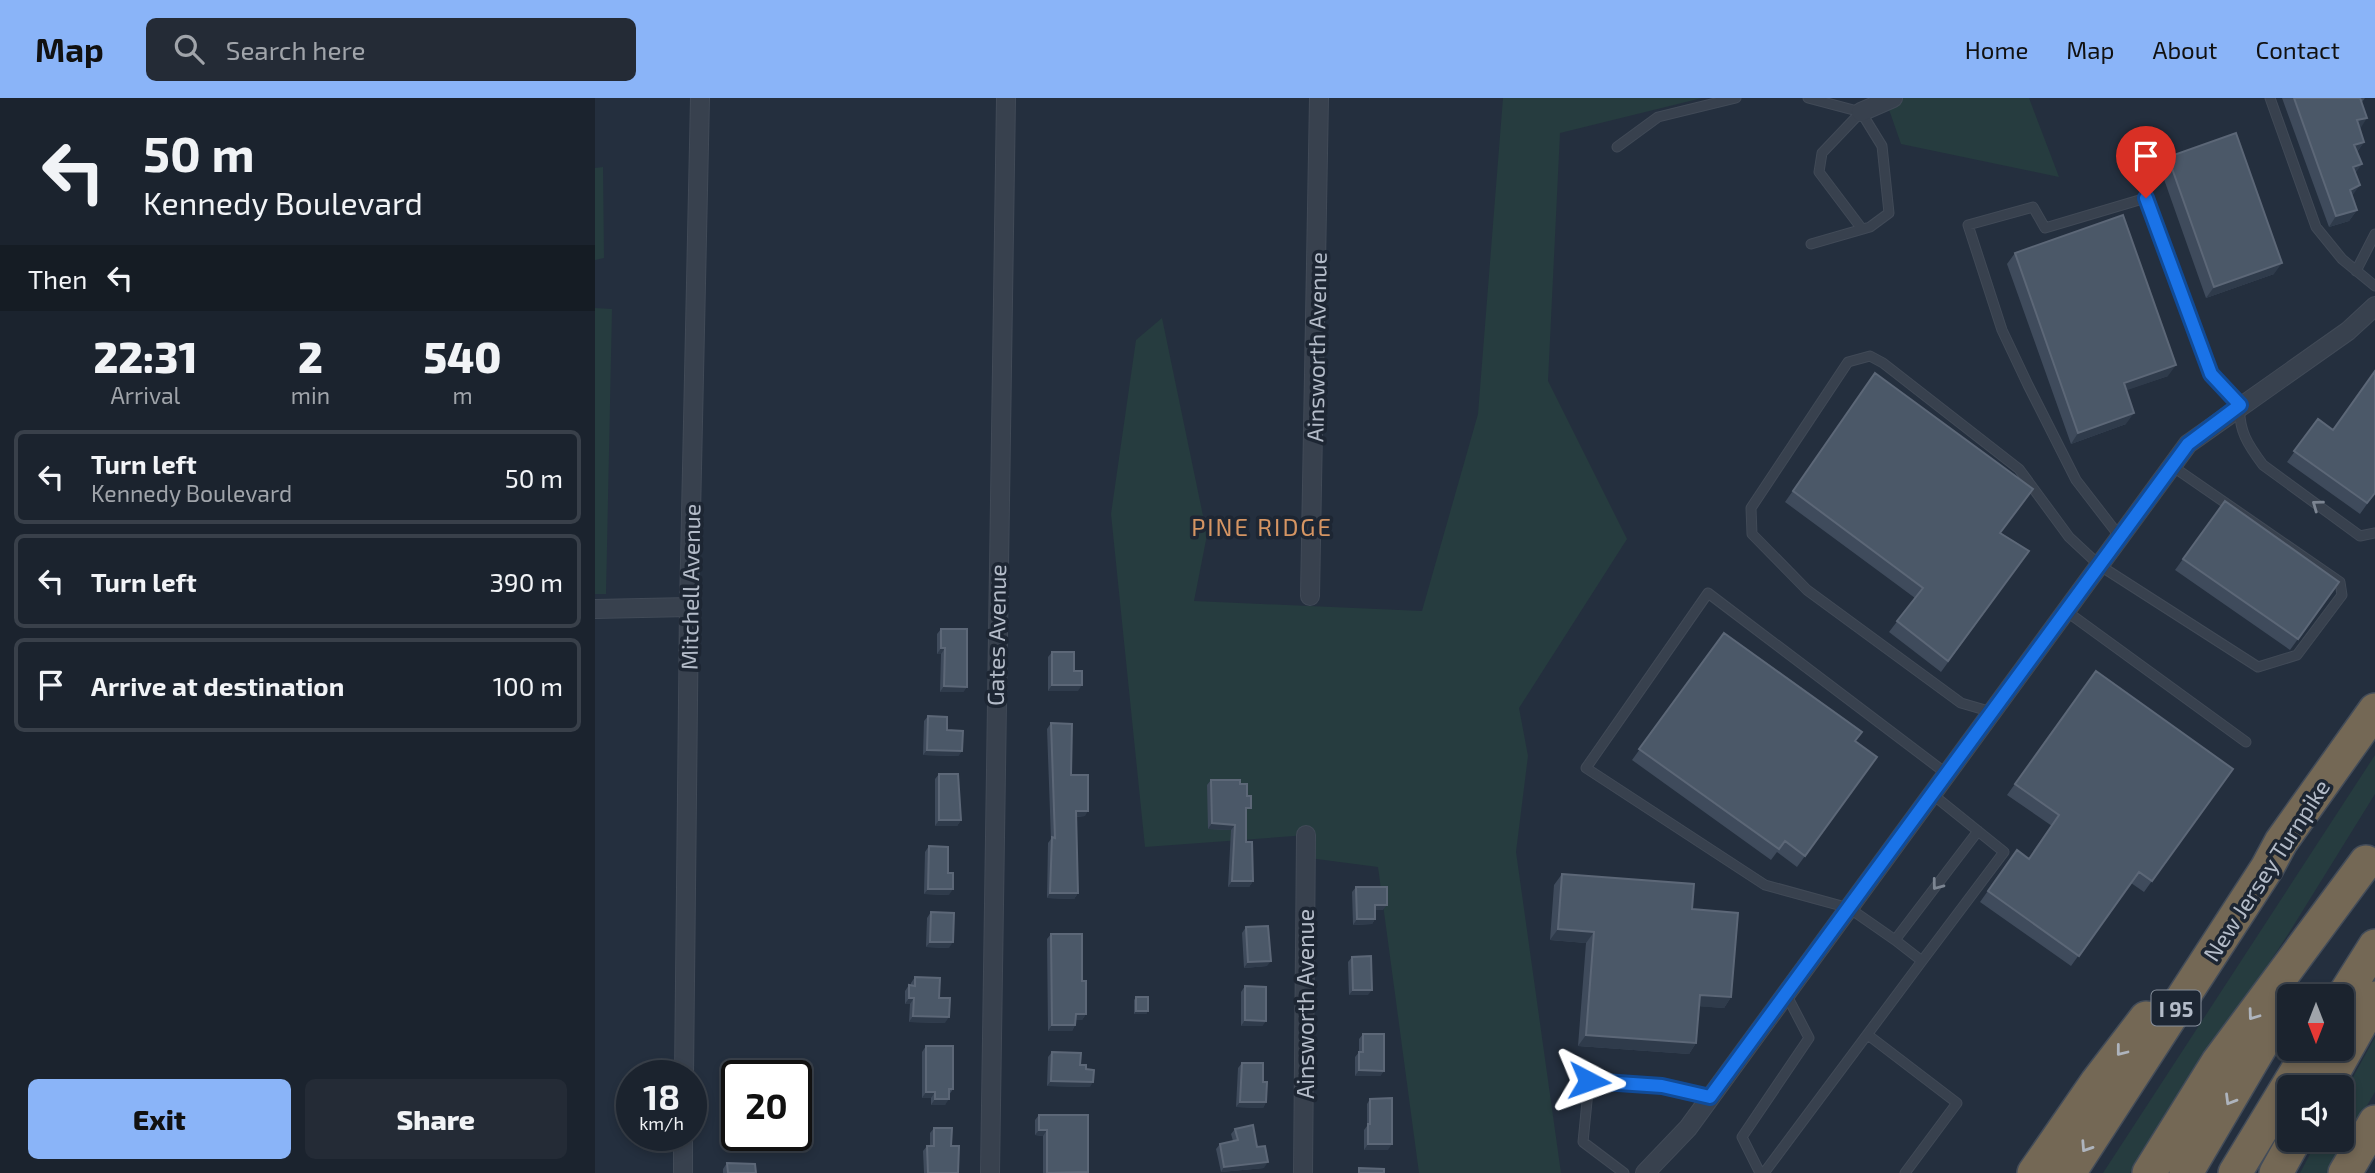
<!DOCTYPE html>
<html lang="en">
<head>
<meta charset="utf-8">
<style>
	body { margin:0; font-family:"Exo 2",sans-serif; background:#242b36; color:#f1f3f6; height:100vh; display:flex; flex-direction:column; font-size:26px; white-space:nowrap }
	* { box-sizing:border-box; margin:0 }
	p { font-size:23px; color:#a0a4aa }
	.icon { flex:none; width:38px; height:38px; fill:none; stroke:currentColor; stroke-width:2; stroke-linecap:round; stroke-linejoin:round }
	.map { position:relative; flex:1; overflow:hidden }
	.sheet { display:flex; flex-direction:column; background:#1b232e; width:595px }
	.sheet>* { flex:none }
	.hud { background:#1b232e; color:#f1f3f6; overflow:hidden }
	.needle { width:46px; rotate:180deg }
	.buttons { position:absolute; left:1682px; top:886px; display:grid; gap:14px }
	.buttons a { display:grid; place-items:center; width:77px; height:77px; border-radius:10px; background:#1b232e; box-shadow:0 4px 10px #0003,0 0 0 2px #39404a; font-size:35px }
	.speed { position:absolute; left:21px; top:962px; display:flex; gap:14px; font-size:35px; font-weight:700; text-align:center }
	.speed>* { display:grid; place-content:center; width:91px; height:91px; border-radius:50%; background:#1b232e; box-shadow:0 4px 10px #0003,0 0 0 2px #39404a; line-height:1 }
	.speed small { font-size:18px; font-weight:400 }
	.speed .limit { border:4px solid #111; border-radius:10px; background:#fff; color:#111 }
	.pin { position:absolute; display:grid; place-items:center; width:60px; height:60px; color:#fff; margin:-72px -30px; border-radius:50% 50% 50% 0; rotate:-45deg; box-shadow:0 0 7px #0007 }
	.pin .icon { rotate:45deg }
	.me { position:absolute; width:77px; margin:-38px; rotate:94deg; stroke-linejoin:round; filter:drop-shadow(0 0 5px #0008) }
	.turn { display:flex; align-items:center; gap:24px; height:147px; padding:0 28px; font-size:32px }
	.turn .icon { width:91px; height:91px; stroke-width:2.5 }
	.turn b { display:block; font-size:49px; line-height:60px }
	.then { display:flex; align-items:center; height:66px; padding:0 28px; background:#0003; gap:14px; font-size:26px }
	.eta { display:flex; justify-content:space-evenly; align-items:center; height:119px; text-align:center }
	.eta b { font-size:42px; font-weight:800; line-height:49px }
	.action { display:flex; gap:14px; margin-top:auto; padding:14px 28px }
	.action a { flex:1; height:80px; border-radius:10px; background:#8ab4f8; color:#111; font-size:28px; font-weight:800; line-height:80px; text-align:center }
	.action a+a { background:#242b36; color:#f1f3f6 }
	ul { padding:0; list-style:none }
	li { display:flex; align-items:center; gap:21px; height:94px; margin:0 14px 10px; padding:0 14px; border:4px solid #39404a; border-radius:10px }
	li div { flex:1 }
	li b { display:block; font-size:26px }
	li em { font-style:normal }
	header { display:flex; align-items:center; gap:42px; box-sizing:border-box; height:98px; padding:0 35px; background:#8ab4f8; color:#111 }
	header strong { font-size:33px }
	nav { display:flex; gap:38px; margin-inline-start:auto; font-size:24px }
	.search { width:490px; height:63px; background:#242b36; display:flex; align-items:center; gap:18px; box-sizing:border-box; padding:0 24px; border-radius:10px; color:#a0a4aa; font-size:26px }
	main { display:flex; flex:1; min-height:0 }
	.map>svg:first-child { display:block }
	.green { fill:#263c3f }
	.lines { fill:none; stroke-linecap:round; stroke-linejoin:round }
	.lane-casing { stroke:#414a57; stroke-width:11 }
	.street-casing { stroke:#414a57; stroke-width:20 }
	.highway-casing { stroke:#434c59; stroke-width:36 }
	.lane { stroke:#38414e; stroke-width:9 }
	.street { stroke:#38414e; stroke-width:18 }
	.highway { stroke:#746855; stroke-width:33 }
	.wall { fill:#3f4b5c }
	.shaded-wall { fill:#2f3b4b }
	.building { fill:#4b5868; stroke:#5c6777; stroke-width:2 }
	.oneway { stroke:#7c8592 }
	.oneway2 { stroke:#aeb4bd }
	.route-casing { stroke:#114b97; stroke-width:18 }
	.route { stroke:#1a73e8; stroke-width:12 }
	.labels { text-anchor:middle; dominant-baseline:central; stroke-width:7; stroke-linejoin:round; paint-order:stroke }
	.shield { fill:#1d2633; stroke:#878f9c; stroke-width:2 }
	.shield-label { font-size:21px; font-weight:bold; fill:#b4bcc9 }
	.street-label { font-size:23px; fill:#b4bcc9; stroke:#1d2633 }
	.neighbourhood-label { font-size:24px; letter-spacing:2px; fill:#d59563; stroke:#1d2633 }
</style>
</head>
<body>
<header>
<strong>Map</strong>
<div class="search"><svg class="icon" aria-label="search" viewBox="0 0 24 24"><circle cx="10" cy="10" r="6"/><path d="M15 15l6 6"/></svg>Search here</div>
<nav><a>Home</a><a>Map</a><a>About</a><a>Contact</a></nav>
</header>
<main>
<section class="sheet">
<div class="hud">
<div class="turn"><svg class="icon" aria-label="left" viewBox="0 0 24 24"><path d="M17 20v-9H6M10 6l-5 5 5 5"/></svg><div><b>50 m</b>Kennedy Boulevard</div></div>
<div class="then">Then<svg class="icon" aria-label="left" viewBox="0 0 24 24"><path d="M17 20v-9H6M10 6l-5 5 5 5"/></svg></div>
</div>
<div class="eta">
<div><b>22:31</b><p>Arrival</p></div>
<div><b>2</b><p>min</p></div>
<div><b>540</b><p>m</p></div>
</div>
<ul>
<li><svg class="icon" aria-label="left" viewBox="0 0 24 24"><path d="M17 20v-9H6M10 6l-5 5 5 5"/></svg><div><b>Turn left</b><p>Kennedy Boulevard</p></div><em>50 m</em></li>
<li><svg class="icon" aria-label="left" viewBox="0 0 24 24"><path d="M17 20v-9H6M10 6l-5 5 5 5"/></svg><div><b>Turn left</b></div><em>390 m</em></li>
<li><svg class="icon" aria-label="arrive" viewBox="0 0 24 24"><path d="M6 21V4h12l-3 4 3 4H6"/></svg><div><b>Arrive at destination</b></div><em>100 m</em></li>
</ul>
<div class="action"><a>Exit</a><a>Share</a></div>
</section>
<div class="map">
<svg width="1780" height="1075" viewBox="0 0 1780 1075">
	<rect width="100%" height="100%" fill="#242f3e"/>
	<!-- green -->
	<path class="green" d="M 908,0 L 1107,0 L 965,35 L 953,283 L 1032,441 L 924,610 L 933,658 L 921,754 L 966,1075 L 824,1075 L 783,769 L 714,760 L 713,737 L 550,749 L 516,416 L 541,242 L 567,220 L 612,437 L 599,503 L 827,513 L 883,316 Z
		M 1290,0 L 1434,0 L 1464,79 L 1306,46 Z
		M 8,69 L 9,160 L 0,162 L 0,70 Z
		M 0,210 L 17,211 L 11,496 L 0,496 Z
		M 1780,657 L 1780,696 L 1692,838 L 1535,1075 L 1508,1075 Z
		M 1780,939 L 1780,994 L 1732,1075 L 1705,1075 L 1723,1041 L 1746,1041 L 1747,999 Z"/>
	<g class="lines">
		<defs>
			<path id="lane" d="M 1213,0 L 1266,14 L 1287,48 L 1294,115 L 1275,129 L 1216,146
				M 1675,0 L 1721,129 L 1747,161 L 1780,188
				M 1266,14 L 1227,55 L 1224,74 L 1267,131
				M 1022,49 L 1063,19 L 1141,0
				M 1761,173 L 1780,136
				M 1525,439 L 1481,382 L 1433,287 L 1407,232 L 1373,127 L 1438,109 L 1450,130 L 1551,100 L 1616,277 L 1645,307 C 1643,332 1653,347 1668,367 L 1765,438 L 1780,435
				M 1471,513 L 1651,644
				M 1397,614 L 1366,605 L 1212,492 L 1157,436 L 1156,410 L 1253,264 L 1275,258 L 1288,265 L 1424,371 L 1474,439 L 1504,467 L 1663,569 L 1702,557 L 1747,497 L 1745,484 L 1577,368
				M 1337,696 L 1409,754 L 1327,863 L 1300,842 L 1383,733
				M 1300,842 L 1254,810 L 1170,787 L 991,670 L 1113,495 L 1352,676
				M 1273,937 L 1362,1005 L 1310,1075
				M 1029,1075 L 988,1044 L 994,983 L 1067,988 L 1115,999
				M 1165,1075 L 1147,1039 L 1214,940 L 1191,896
				M 1169,1075 L 1327,863"/>
			<path id="street" d="M 1266,14 L 1298,0
				M 715,498 L 724,0
				M 0,511 L 94,509
				M 89,978 L 94,509 L 105,0
				M 88,1075 L 88,1038
				M 395,1075 L 411,0
				M 708,1075 L 711,737
				M 1050,1075 L 1093,1030 L 1593,346 L 1753,233 L 1780,208"/>
			<path id="highway" d="M 1746,902 L 1780,848
				M 1730,989 L 1780,900
				M 1439,1075 L 1502,984 L 1551,920
				M 1474,1075 L 1672,770 L 1686,744 L 1780,612
				M 1554,1075 L 1623,964 L 1771,764
				M 1591,1075 L 1694,900
				M 1640,1075 L 1716,950
				M 1681,1075 L 1700,1041
				M 1750,1075 L 1780,1024"/>
		</defs>
		<!-- lane casing -->
		<use href="#lane" class="lane-casing"/>
		<!-- street casing -->
		<use href="#street" class="street-casing"/>
		<!-- highway casing -->
		<use href="#highway" class="highway-casing"/>
		<!-- lane -->
		<use href="#lane" class="lane"/>
		<!-- street -->
		<use href="#street" class="street"/>
		<!-- highway -->
		<use href="#highway" class="highway"/>
	</g>
	<!-- wall -->
	<path class="wall" d="M 1687,0 L 1770,0 L 1767,4 L 1765,31 L 1769,44 L 1762,54 L 1761,75 L 1757,98 L 1762,112 L 1754,123 L 1734,129 Z
		M 1573,59 L 1679,176 L 1611,200 L 1565,70 Z
		M 1420,155 L 1573,278 L 1531,292 L 1531,326 L 1476,346 L 1412,166 Z
		M 1280,275 L 1406,435 L 1434,453 L 1346,574 L 1294,534 L 1320,500 L 1190,404 Z
		M 1723,321 L 1780,395 L 1765,416 L 1692,364 Z
		M 1630,403 L 1744,484 L 1695,552 L 1580,472 Z
		M 346,531 L 372,589 L 368,594 L 345,594 L 346,556 L 342,556 L 342,536 Z
		M 1129,535 L 1260,643 L 1282,659 L 1202,769 L 1182,754 L 1176,762 L 1037,662 Z
		M 457,554 L 479,573 L 483,593 L 453,593 L 453,559 Z
		M 1501,573 L 1638,671 L 1549,794 L 1536,785 L 1476,868 L 1385,804 L 1422,752 L 1434,761 L 1457,728 L 1412,697 Z
		M 333,618 L 352,632 L 367,653 L 363,658 L 328,657 L 329,623 Z
		M 456,625 L 476,677 L 490,718 L 481,719 L 483,795 L 479,801 L 452,800 L 453,745 L 456,741 L 452,631 Z
		M 344,676 L 366,722 L 362,728 L 340,728 L 340,681 Z
		M 616,682 L 645,686 L 652,715 L 651,715 L 651,744 L 658,783 L 654,789 L 633,789 L 636,732 L 613,731 L 612,687 Z
		M 334,748 L 353,775 L 354,797 L 329,796 L 330,754 Z
		M 967,776 L 1097,811 L 1136,899 L 1129,910 L 1104,908 L 1101,945 L 1094,956 L 983,948 L 991,845 L 955,842 L 959,787 Z
		M 761,789 L 788,812 L 780,812 L 780,821 L 777,826 L 758,827 L 757,794 Z
		M 336,814 L 354,850 L 331,849 L 332,820 Z
		M 651,829 L 672,868 L 649,870 L 647,835 Z
		M 456,836 L 487,883 L 491,916 L 487,922 L 481,922 L 480,927 L 477,933 L 453,933 L 452,841 Z
		M 757,859 L 773,897 L 754,897 L 753,864 Z
		M 320,879 L 344,900 L 350,925 L 314,924 L 315,906 L 310,906 L 310,893 L 314,887 L 316,887 L 316,885 Z
		M 650,888 L 671,923 L 667,928 L 646,928 L 646,894 Z
		M 541,899 L 553,913 L 551,916 L 539,916 L 539,902 Z
		M 768,936 L 789,973 L 785,978 L 760,978 L 760,959 L 764,954 L 764,941 Z
		M 331,948 L 358,991 L 354,997 L 350,1007 L 336,1007 L 336,1000 L 327,1000 L 327,954 Z
		M 457,954 L 485,967 L 491,971 L 495,989 L 452,988 L 453,959 Z
		M 647,965 L 668,984 L 671,1004 L 668,1010 L 641,1009 L 643,970 Z
		M 775,1001 L 793,1052 L 769,1052 L 769,1032 L 772,1028 L 772,1006 Z
		M 444,1017 L 493,1074 L 492,1075 L 448,1075 L 448,1038 L 440,1037 L 440,1022 Z
		M 339,1030 L 356,1048 L 363,1075 L 329,1075 L 328,1053 L 332,1048 L 335,1048 L 335,1035 Z
		M 640,1031 L 662,1049 L 669,1070 L 626,1074 L 621,1051 L 625,1046 L 638,1043 L 636,1036 Z
		M 132,1065 L 161,1075 L 128,1075 L 128,1071 Z"/>
	<!-- shaded-wall -->
	<path class="shaded-wall" d="M 1772,20 L 1765,31 L 1762,22 Z
		M 1769,44 L 1761,55 L 1759,47 Z
		M 1767,66 L 1759,77 L 1758,69 Z
		M 1765,87 L 1757,98 L 1755,92 Z
		M 1762,112 L 1754,123 L 1734,129 L 1741,118 Z
		M 1687,165 L 1679,176 L 1611,200 L 1619,189 Z
		M 1581,267 L 1573,278 L 1521,296 L 1529,285 Z
		M 1539,315 L 1531,326 L 1476,346 L 1483,335 Z
		M 346,550 L 350,550 L 346,556 L 342,556 Z
		M 457,587 L 487,587 L 483,593 L 453,593 Z
		M 349,588 L 372,589 L 368,594 L 345,594 Z
		M 332,652 L 367,653 L 363,658 L 328,657 Z
		M 481,713 L 493,713 L 490,718 L 477,719 Z
		M 344,722 L 366,722 L 362,728 L 340,728 Z
		M 617,725 L 640,727 L 636,732 L 613,731 Z
		M 637,783 L 658,783 L 654,789 L 633,789 Z
		M 333,791 L 358,791 L 354,797 L 329,796 Z
		M 455,795 L 483,795 L 479,801 L 452,800 Z
		M 780,807 L 792,807 L 788,812 L 777,812 Z
		M 762,821 L 780,821 L 777,826 L 758,827 Z
		M 963,831 L 999,834 L 991,845 L 955,842 Z
		M 335,844 L 358,844 L 354,850 L 331,849 Z
		M 676,863 L 672,868 L 649,870 L 653,864 Z
		M 758,892 L 777,892 L 773,897 L 754,897 Z
		M 1105,897 L 1136,899 L 1129,910 L 1097,908 Z
		M 314,900 L 319,900 L 315,906 L 310,906 Z
		M 541,913 L 553,913 L 551,916 L 539,916 Z
		M 481,916 L 491,916 L 487,922 L 477,922 Z
		M 318,918 L 354,919 L 350,925 L 314,924 Z
		M 650,922 L 671,923 L 667,928 L 646,928 Z
		M 457,927 L 480,927 L 477,933 L 453,933 Z
		M 991,937 L 1101,945 L 1094,956 L 983,948 Z
		M 764,972 L 789,973 L 785,978 L 760,978 Z
		M 456,983 L 498,984 L 495,989 L 452,988 Z
		M 331,994 L 340,994 L 336,1000 L 327,1000 Z
		M 340,1001 L 354,1001 L 350,1007 L 336,1007 Z
		M 645,1004 L 671,1004 L 668,1010 L 641,1009 Z
		M 444,1032 L 452,1032 L 448,1038 L 440,1037 Z
		M 773,1046 L 797,1046 L 793,1052 L 769,1052 Z
		M 673,1064 L 669,1070 L 626,1074 L 629,1069 Z"/>
	<!-- building -->
	<path class="building" d="M 1699,0 L 1765,0 L 1772,20 L 1762,22 L 1769,44 L 1759,47 L 1767,66 L 1758,69 L 1765,87 L 1755,92 L 1762,112 L 1741,118 Z
		M 1641,35 L 1687,165 L 1619,189 L 1573,59 Z
		M 1528,117 L 1581,267 L 1529,285 L 1539,315 L 1483,335 L 1420,155 Z
		M 1780,273 L 1780,395 L 1772,405 L 1699,353 L 1723,321 L 1738,332 Z
		M 1280,275 L 1438,391 L 1405,435 L 1434,453 L 1353,563 L 1302,523 L 1328,490 L 1198,393 Z
		M 1630,403 L 1744,484 L 1703,541 L 1588,461 Z
		M 346,531 L 372,531 L 372,589 L 349,588 L 350,550 L 346,550 Z
		M 1129,535 L 1267,634 L 1260,643 L 1282,659 L 1210,758 L 1190,743 L 1184,751 L 1044,651 Z
		M 457,554 L 479,554 L 479,573 L 487,573 L 487,587 L 457,587 Z
		M 1501,573 L 1638,671 L 1557,783 L 1544,774 L 1484,858 L 1393,793 L 1422,752 L 1434,761 L 1464,717 L 1420,686 Z
		M 333,618 L 352,619 L 352,632 L 368,633 L 367,653 L 332,652 Z
		M 456,625 L 477,626 L 476,677 L 493,677 L 493,713 L 481,713 L 483,795 L 455,795 L 457,739 L 460,740 Z
		M 344,676 L 363,676 L 366,722 L 344,722 Z
		M 616,682 L 645,682 L 645,686 L 652,686 L 652,698 L 656,698 L 656,710 L 651,710 L 651,744 L 657,744 L 658,783 L 637,783 L 640,727 L 617,725 Z
		M 334,748 L 353,749 L 353,775 L 358,775 L 358,791 L 333,791 Z
		M 967,776 L 1099,786 L 1097,811 L 1143,815 L 1136,899 L 1105,897 L 1101,945 L 991,937 L 999,834 L 963,831 Z
		M 761,789 L 792,789 L 792,807 L 780,807 L 780,821 L 762,821 Z
		M 336,814 L 359,815 L 358,844 L 335,844 Z
		M 673,828 L 676,863 L 653,864 L 651,829 Z
		M 456,836 L 487,836 L 487,883 L 491,883 L 491,916 L 481,916 L 480,927 L 457,927 Z
		M 776,858 L 777,892 L 758,892 L 757,859 Z
		M 320,879 L 345,880 L 344,900 L 355,900 L 354,919 L 318,918 L 319,900 L 314,900 L 314,887 L 320,888 Z
		M 650,888 L 671,889 L 671,923 L 650,922 Z
		M 541,899 L 553,899 L 553,913 L 541,913 Z
		M 768,936 L 789,936 L 789,973 L 764,972 L 764,954 L 768,954 Z
		M 331,948 L 358,948 L 358,991 L 354,991 L 354,1001 L 340,1001 L 340,994 L 331,994 Z
		M 457,954 L 486,955 L 485,967 L 491,967 L 491,971 L 499,972 L 498,984 L 456,983 Z
		M 647,965 L 668,965 L 668,984 L 672,984 L 671,1004 L 645,1004 Z
		M 797,1000 L 797,1046 L 773,1046 L 773,1026 L 775,1026 L 775,1001 Z
		M 444,1017 L 493,1017 L 493,1074 L 452,1075 L 452,1032 L 444,1032 Z
		M 658,1027 L 662,1049 L 670,1048 L 673,1064 L 629,1069 L 625,1046 L 643,1042 L 640,1031 Z
		M 339,1030 L 357,1030 L 356,1048 L 364,1048 L 363,1075 L 333,1075 L 332,1048 L 339,1048 Z
		M 132,1065 L 160,1066 L 161,1075 L 133,1075 Z
		M 764,1070 L 789,1071 L 789,1075 L 764,1075 Z"/>
	<!-- one-way arrows -->
	<defs><path id="oneway-chevron" d="M-2-3.5L2.5 0L-2 3.5" fill="none" stroke-width="1.6" stroke-linecap="round" stroke-linejoin="round" transform="scale(1.75)"/></defs>
	<g class="oneway">
		<use href="#oneway-chevron" transform="translate(1722 407) rotate(-144)"/>
		<use href="#oneway-chevron" transform="translate(1342 787) rotate(127)"/>
	</g>
	<g class="oneway2">
		<use href="#oneway-chevron" transform="translate(1658 917) rotate(126)"/>
		<use href="#oneway-chevron" transform="translate(1526 953) rotate(128)"/>
		<use href="#oneway-chevron" transform="translate(1635 1002) rotate(121)"/>
		<use href="#oneway-chevron" transform="translate(1491 1049) rotate(123)"/>
	</g>
	<g class="lines">
		<defs>
			<path id="route" d="M 994,983 L 1067,988 L 1115,999 L 1593,346 L 1645,307 L 1616,276 L 1551,100"/>
		</defs>
		<!-- route casing -->
		<use href="#route" class="route-casing"/>
		<!-- route -->
		<use href="#route" class="route"/>
	</g>
	<g class="labels">
		<!-- shield labels -->
		<rect class="shield" x="1556.5" y="892.5" width="49" height="35" rx="5"/>
		<g class="shield-label">
			<text x="1581" y="910">I 95</text>
		</g>
		<!-- street labels -->
		<g class="street-label">
			<text transform="translate(721 249) rotate(-89)">Ainsworth Avenue</text>
			<text transform="translate(95 489) rotate(-89)">Mitchell Avenue</text>
			<text transform="translate(401 537) rotate(-89)">Gates Avenue</text>
			<text transform="translate(1671 772) rotate(-57)">New Jersey Turnpike</text>
			<text transform="translate(710 906) rotate(-90)">Ainsworth Avenue</text>
		</g>
		<!-- neighbourhood labels -->
		<g class="neighbourhood-label">
			<text x="667" y="428">PINE RIDGE</text>
		</g>
	</g>
</svg>
<div class="buttons">
<a><svg class="needle" viewBox="-14 -14 28 28"><path d="M0-13l5 13h-10z" fill="#e53935"/><path d="M0 13l5-13h-10z" fill="#a0a4aa"/></svg></a>
<a><svg class="icon" aria-label="sound" viewBox="0 0 24 24"><path d="M4 9h4l5-4v14l-5-4H4zM17 9q2 3 0 6"/></svg></a>
</div>
<div class="speed"><div>18<small>km/h</small></div><div class="limit">20</div></div>
<div class="pin" style="left:1551px;top:100px;background:#d93025"><svg class="icon" aria-label="arrive" viewBox="0 0 24 24"><path d="M6 21V4h12l-3 4 3 4H6"/></svg></div>
<svg class="me" style="left:994px;top:983px" viewBox="-20 -20 40 40"><path d="M0-17L14 15 0 8-14 15z" fill="#1a73e8" stroke="#fff" stroke-width="4"/></svg>
</div>
</main>
</body>
</html>
